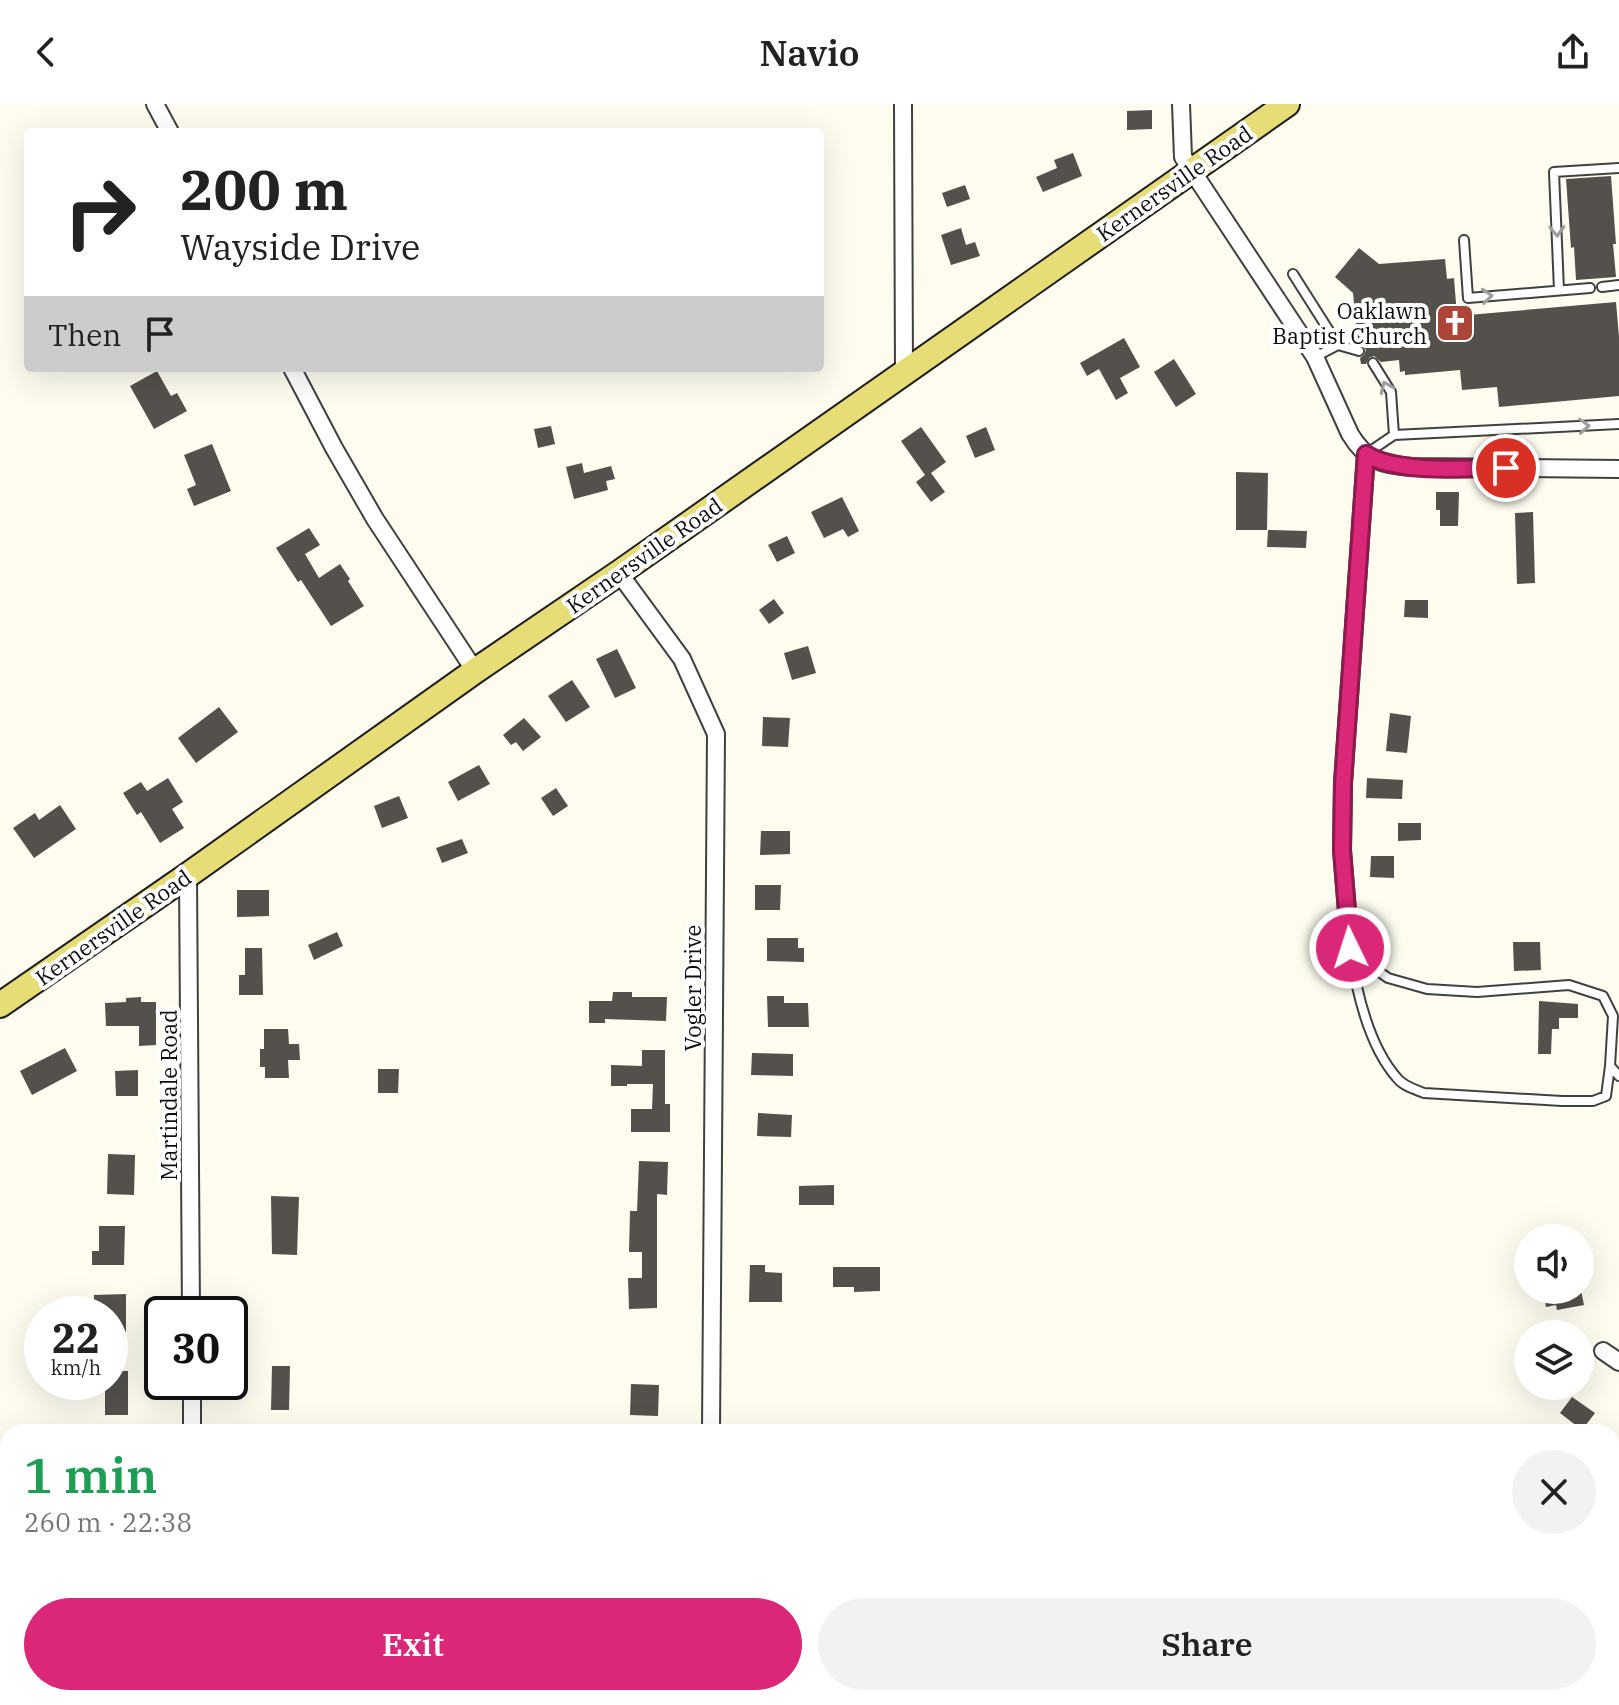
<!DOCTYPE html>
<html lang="en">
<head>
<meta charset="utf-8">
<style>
	body { margin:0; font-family:"IBM Plex Serif",serif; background:#f2f2f2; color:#222; height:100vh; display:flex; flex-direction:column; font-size:30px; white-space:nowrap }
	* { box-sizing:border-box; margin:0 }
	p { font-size:26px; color:#767676 }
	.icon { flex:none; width:44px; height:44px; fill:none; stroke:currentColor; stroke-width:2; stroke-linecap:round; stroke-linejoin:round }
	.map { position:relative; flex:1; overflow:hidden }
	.details { position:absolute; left:0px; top:1320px; width:1620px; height:282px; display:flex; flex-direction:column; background:#fff; border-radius:24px 24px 0 0; box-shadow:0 8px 32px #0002 }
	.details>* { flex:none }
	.hud { position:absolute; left:24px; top:24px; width:800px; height:244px; border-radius:8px; box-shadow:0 8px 32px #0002; background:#fff; color:#222; overflow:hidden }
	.fabs { position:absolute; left:1514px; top:1120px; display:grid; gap:16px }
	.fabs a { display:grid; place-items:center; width:80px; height:80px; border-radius:50%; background:#fff; box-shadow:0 8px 32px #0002; font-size:40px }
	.speed { position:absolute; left:24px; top:1192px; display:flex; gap:16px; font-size:40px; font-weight:700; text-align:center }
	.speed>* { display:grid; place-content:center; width:104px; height:104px; border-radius:50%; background:#fff; box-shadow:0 8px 32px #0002; line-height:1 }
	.speed small { font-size:20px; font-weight:400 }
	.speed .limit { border:4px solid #111; border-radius:12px; background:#fff; color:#111 }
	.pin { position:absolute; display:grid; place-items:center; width:68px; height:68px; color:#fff; margin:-34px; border:4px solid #fff; border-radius:50%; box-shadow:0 2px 8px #0007 }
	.me { position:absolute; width:88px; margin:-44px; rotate:356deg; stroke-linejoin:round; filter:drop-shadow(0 0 6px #0008) }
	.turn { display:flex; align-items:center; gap:28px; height:168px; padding:0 24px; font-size:36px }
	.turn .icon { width:104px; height:104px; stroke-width:2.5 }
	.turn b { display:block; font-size:56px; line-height:68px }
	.then { display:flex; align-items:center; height:76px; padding:0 24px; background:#0003; gap:16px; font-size:30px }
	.round { display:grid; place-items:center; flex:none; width:84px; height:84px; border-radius:42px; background:#f2f2f2 }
	.overview { display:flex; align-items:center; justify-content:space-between; height:136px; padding:0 24px }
	h1 { font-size:48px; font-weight:600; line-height:60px; color:#1e9e55 }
	.cta { display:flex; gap:16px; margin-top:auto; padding:16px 24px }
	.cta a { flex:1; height:92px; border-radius:48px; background:#db2777; color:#fff; font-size:32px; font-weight:600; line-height:92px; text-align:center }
	.cta a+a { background:#f2f2f2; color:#222 }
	header { display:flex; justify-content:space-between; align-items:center; height:104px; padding:0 24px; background:#fff; font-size:36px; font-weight:600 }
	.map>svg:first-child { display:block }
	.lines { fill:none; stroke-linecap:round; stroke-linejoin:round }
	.stream { stroke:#4b7cbb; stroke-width:5 }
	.building { fill:#54504b }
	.service-casing { stroke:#404040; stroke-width:12 }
	.minor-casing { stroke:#404040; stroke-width:20 }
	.primary-casing { stroke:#1e1e1e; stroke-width:28 }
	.service { stroke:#fff; stroke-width:8 }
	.minor { stroke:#fff; stroke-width:16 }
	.primary { stroke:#e6dd76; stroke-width:24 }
	.oneway { stroke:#9e9e9e }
	.route-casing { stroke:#8e194d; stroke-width:20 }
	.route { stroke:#db2777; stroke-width:14 }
	.labels { text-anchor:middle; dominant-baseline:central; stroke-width:8; stroke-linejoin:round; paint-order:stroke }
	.street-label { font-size:22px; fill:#0d0d0d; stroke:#fff }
	.poi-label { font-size:22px; fill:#0d0d0d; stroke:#fff; text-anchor:end }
</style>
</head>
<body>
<header><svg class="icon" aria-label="back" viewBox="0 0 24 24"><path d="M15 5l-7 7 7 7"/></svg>Navio<svg class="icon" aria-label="share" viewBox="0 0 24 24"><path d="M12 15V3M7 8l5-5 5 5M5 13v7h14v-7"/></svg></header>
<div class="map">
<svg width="1619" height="1601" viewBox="0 0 1619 1601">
	<rect width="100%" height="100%" fill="#fdfcef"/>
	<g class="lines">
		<!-- stream -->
		<path class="stream" d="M 1360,1594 L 1366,1601"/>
	</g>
	<!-- building -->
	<path class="building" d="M 1152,6 L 1152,25 L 1127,26 L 1127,7 Z
		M 1073,49 L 1082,72 L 1043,88 L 1036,73 L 1057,64 L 1054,56 Z
		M 1611,72 L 1616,140 L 1613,140 L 1616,173 L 1576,176 L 1574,143 L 1571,144 L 1566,75 Z
		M 965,81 L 970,95 L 947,103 L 942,89 Z
		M 961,124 L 966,141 L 975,138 L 980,152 L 951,161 L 941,131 Z
		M 1359,144 L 1379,160 L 1445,155 L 1447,175 L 1454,174 L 1457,212 L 1616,198 L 1619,233 L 1619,292 L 1499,303 L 1497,283 L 1462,286 L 1460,266 L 1405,271 L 1405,267 L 1400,268 L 1399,256 L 1381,258 L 1374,252 L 1369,254 L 1366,260 L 1361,260 L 1360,254 L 1364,251 L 1366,246 L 1363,242 L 1358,240 L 1353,189 L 1335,173 Z
		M 1124,234 L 1140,263 L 1120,274 L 1128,289 L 1116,296 L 1099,265 L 1087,272 L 1080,259 Z
		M 1174,255 L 1196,290 L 1176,303 L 1154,268 Z
		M 157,267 L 171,292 L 177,289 L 187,307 L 154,325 L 130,282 Z
		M 551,322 L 555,340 L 538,344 L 534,325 Z
		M 921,323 L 946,358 L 931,369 L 945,388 L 931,398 L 916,378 L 925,371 L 901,337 Z
		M 986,323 L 995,346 L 975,354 L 966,332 Z
		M 212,340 L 231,387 L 194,402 L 187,385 L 196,381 L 184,351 Z
		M 582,359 L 584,369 L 611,362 L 615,375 L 606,377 L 608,386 L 574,395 L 566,363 Z
		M 1236,368 L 1268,369 L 1267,426 L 1236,426 Z
		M 1436,388 L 1459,388 L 1458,422 L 1440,422 L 1440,406 L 1436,406 Z
		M 842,393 L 859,427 L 848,433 L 843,425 L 824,434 L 811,408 Z
		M 1533,408 L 1535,479 L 1517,480 L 1515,409 Z
		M 309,424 L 320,441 L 305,450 L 319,474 L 340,460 L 350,475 L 348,477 L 364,502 L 331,522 L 301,476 L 298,478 L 276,444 Z
		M 1268,426 L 1307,427 L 1306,444 L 1267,443 Z
		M 787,432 L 795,449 L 777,458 L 768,441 Z
		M 774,495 L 784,509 L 769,520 L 759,506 Z
		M 1405,496 L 1428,496 L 1428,514 L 1404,513 Z
		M 808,542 L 816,569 L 792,576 L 784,549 Z
		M 617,545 L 636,584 L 615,594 L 596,555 Z
		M 572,576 L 590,603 L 566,618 L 548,592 Z
		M 219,603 L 238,628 L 196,659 L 178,634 Z
		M 1390,609 L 1411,612 L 1407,649 L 1386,647 Z
		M 763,613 L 790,614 L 788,643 L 762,642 Z
		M 524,614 L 541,633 L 523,647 L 516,638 L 511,641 L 503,631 Z
		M 479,661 L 490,680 L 458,697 L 448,678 Z
		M 168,674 L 183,698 L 172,705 L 184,724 L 160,739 L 141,708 L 137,711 L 123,689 L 141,678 L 147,687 Z
		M 1367,674 L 1403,676 L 1402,695 L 1366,694 Z
		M 556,684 L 568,702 L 553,712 L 541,694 Z
		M 399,692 L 408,714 L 382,724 L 374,702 Z
		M 60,701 L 76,725 L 34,754 L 13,724 L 35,709 L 39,716 Z
		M 1398,719 L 1421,719 L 1421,736 L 1398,737 Z
		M 761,727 L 790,727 L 790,750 L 760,751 Z
		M 462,735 L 468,749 L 442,759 L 436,744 Z
		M 1371,752 L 1394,752 L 1394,774 L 1370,773 Z
		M 755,781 L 781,781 L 780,806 L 755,806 Z
		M 237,786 L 269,786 L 269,812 L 237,813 Z
		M 337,828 L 343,842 L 314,856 L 308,841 Z
		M 767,834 L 798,834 L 798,844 L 804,844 L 804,858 L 767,857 Z
		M 1513,838 L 1540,838 L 1541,866 L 1514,867 Z
		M 245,844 L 262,844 L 263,891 L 239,891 L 239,871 L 245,871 Z
		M 613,888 L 632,888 L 632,893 L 667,893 L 666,917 L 605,915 L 605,919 L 589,919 L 589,897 L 612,897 Z
		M 767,892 L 784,892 L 784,899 L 808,899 L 809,923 L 768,923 Z
		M 141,893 L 141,898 L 156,898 L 156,941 L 139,942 L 139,922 L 106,922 L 105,899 L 126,898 L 126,894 Z
		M 1539,897 L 1578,900 L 1578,914 L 1559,914 L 1559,925 L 1552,925 L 1551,950 L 1538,950 Z
		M 264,925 L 288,925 L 289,940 L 299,940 L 300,956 L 288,956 L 289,974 L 265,974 L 265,963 L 260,963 L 260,945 L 264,945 Z
		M 65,944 L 77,967 L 32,991 L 20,967 Z
		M 642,946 L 665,946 L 665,1000 L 670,1000 L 670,1028 L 631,1028 L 631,1005 L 652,1005 L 653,980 L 627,980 L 627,982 L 611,982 L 611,961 L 642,962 Z
		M 752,949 L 793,950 L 793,972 L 751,971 Z
		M 378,965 L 399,965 L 398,989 L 378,989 Z
		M 138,966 L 138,992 L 116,992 L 115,967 Z
		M 758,1009 L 792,1011 L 791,1033 L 757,1032 Z
		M 108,1050 L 135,1051 L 134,1091 L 107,1090 Z
		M 639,1057 L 668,1058 L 667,1091 L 657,1090 L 657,1204 L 629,1205 L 628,1174 L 642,1174 L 642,1148 L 629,1148 L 630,1107 L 637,1107 Z
		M 834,1081 L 834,1101 L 799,1101 L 799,1082 Z
		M 271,1092 L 299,1093 L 297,1151 L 272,1150 Z
		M 99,1122 L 125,1122 L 124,1161 L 92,1161 L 92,1147 L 99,1147 Z
		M 750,1161 L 765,1161 L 765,1168 L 782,1169 L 782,1198 L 749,1198 Z
		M 833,1163 L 880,1163 L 880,1187 L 854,1188 L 854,1183 L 833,1183 Z
		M 1543,1186 L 1581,1186 L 1584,1201 L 1557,1206 L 1556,1201 L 1546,1203 Z
		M 126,1190 L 126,1228 L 110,1228 L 110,1210 L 102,1210 L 102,1207 L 94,1207 L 94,1191 Z
		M 272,1262 L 290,1262 L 289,1306 L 271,1306 Z
		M 110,1267 L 128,1267 L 128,1311 L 105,1311 L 105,1278 L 110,1278 Z
		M 631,1280 L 659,1281 L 658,1312 L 630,1311 Z
		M 1572,1293 L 1595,1309 L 1582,1326 L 1560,1309 Z"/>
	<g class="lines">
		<defs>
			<path id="service" d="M 1464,136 L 1468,194 L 1590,184
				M 1293,170 L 1338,241
				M 1602,183 L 1619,181
				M 1559,186 L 1554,68 L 1619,64
				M 1315,253 L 1338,241 L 1359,247
				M 1394,331 L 1619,320
				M 1366,350 L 1394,331 L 1391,288 L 1373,259
				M 1350,844 L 1367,859 L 1388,874 L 1427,885 L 1477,888 L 1569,881 L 1603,892 L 1613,912 L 1610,962 L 1606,992 L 1593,997 L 1562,997 L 1424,989 C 1414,985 1403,982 1397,974 C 1368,941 1356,886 1350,844 Z
				M 1610,962 L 1619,972"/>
			<path id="minor" d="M 155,0 L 170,28
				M 903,0 L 904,269
				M 1181,0 L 1183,53 L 1315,253 L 1350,330 C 1366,357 1383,361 1412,363 L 1619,365
				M 292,264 L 334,344 L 375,415 L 475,567
				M 619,469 L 682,555 L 716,630 L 711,1328
				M 188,771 L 191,1210
				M 1350,844 L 1342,746 L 1343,679 L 1366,350
				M 1603,1247 L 1619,1258
				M 192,1278 L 192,1328
				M 604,1594 L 604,1601
				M 190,1601 L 190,1594
				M 920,1601 L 920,1594"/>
			<path id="primary" d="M 0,901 L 188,771 L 475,567 L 619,469 L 1287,0"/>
		</defs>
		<!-- service casing -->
		<use href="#service" class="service-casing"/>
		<!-- minor casing -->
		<use href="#minor" class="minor-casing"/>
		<!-- primary casing -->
		<use href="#primary" class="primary-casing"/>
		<!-- service -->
		<use href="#service" class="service"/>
		<!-- minor -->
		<use href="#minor" class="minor"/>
		<!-- primary -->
		<use href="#primary" class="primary"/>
	</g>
	<!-- one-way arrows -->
	<defs><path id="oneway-chevron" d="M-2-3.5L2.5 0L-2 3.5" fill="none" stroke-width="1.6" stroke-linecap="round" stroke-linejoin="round" transform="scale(2)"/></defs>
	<g class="oneway">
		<use href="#oneway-chevron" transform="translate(1557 127) rotate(88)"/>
		<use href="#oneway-chevron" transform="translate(1487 192) rotate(-5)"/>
		<use href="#oneway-chevron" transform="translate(1386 283) rotate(-114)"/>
		<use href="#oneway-chevron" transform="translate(1584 322) rotate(-3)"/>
	</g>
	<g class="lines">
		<defs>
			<path id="route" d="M 1350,844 L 1342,746 L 1343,679 L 1366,350 C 1397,370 1468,364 1506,364"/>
		</defs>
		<!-- route casing -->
		<use href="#route" class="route-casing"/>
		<!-- route -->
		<use href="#route" class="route"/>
	</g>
	<!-- icons -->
	<defs>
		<symbol id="church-square" viewBox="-11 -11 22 22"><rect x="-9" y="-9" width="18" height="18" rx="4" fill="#aa4537" stroke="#fff"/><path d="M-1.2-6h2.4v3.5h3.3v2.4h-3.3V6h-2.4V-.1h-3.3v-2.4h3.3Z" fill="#fff"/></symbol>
	</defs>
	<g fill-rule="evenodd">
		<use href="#church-square" x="1433" y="197" width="44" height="44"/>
	</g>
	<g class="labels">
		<!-- street labels -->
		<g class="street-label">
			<text transform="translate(1174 79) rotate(-35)">Kernersville Road</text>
			<text transform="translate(644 451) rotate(-35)">Kernersville Road</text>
			<text transform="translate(113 823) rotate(-35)">Kernersville Road</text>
			<text transform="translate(692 884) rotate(-90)">Vogler Drive</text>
			<text transform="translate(168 991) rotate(-90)">Martindale Road</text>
		</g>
		<!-- poi labels -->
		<g class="poi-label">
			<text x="1427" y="206">Oaklawn<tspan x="1427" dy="25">Baptist Church</tspan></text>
		</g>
	</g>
</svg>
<div class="fabs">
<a><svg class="icon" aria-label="sound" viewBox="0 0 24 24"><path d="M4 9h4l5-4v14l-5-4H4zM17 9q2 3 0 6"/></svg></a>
<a><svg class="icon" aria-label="layers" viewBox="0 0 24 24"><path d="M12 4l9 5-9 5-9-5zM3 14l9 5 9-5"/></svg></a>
</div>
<div class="speed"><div>22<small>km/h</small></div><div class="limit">30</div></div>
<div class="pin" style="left:1506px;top:364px;background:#d93025"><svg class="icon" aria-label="arrive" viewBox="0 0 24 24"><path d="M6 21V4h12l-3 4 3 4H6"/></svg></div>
<svg class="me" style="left:1350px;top:844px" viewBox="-20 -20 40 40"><circle r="17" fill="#db2777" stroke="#fff" stroke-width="3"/><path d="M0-11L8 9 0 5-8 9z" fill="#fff"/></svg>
<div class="hud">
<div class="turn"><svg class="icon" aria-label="right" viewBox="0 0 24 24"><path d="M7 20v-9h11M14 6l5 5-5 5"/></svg><div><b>200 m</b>Wayside Drive</div></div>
<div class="then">Then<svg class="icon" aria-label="arrive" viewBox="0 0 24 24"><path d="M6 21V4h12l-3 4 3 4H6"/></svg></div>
</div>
<section class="details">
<div class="overview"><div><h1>1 min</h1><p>260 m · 22:38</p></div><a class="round"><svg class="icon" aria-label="close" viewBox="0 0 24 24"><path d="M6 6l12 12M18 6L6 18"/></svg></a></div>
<div class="cta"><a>Exit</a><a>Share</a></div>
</section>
</div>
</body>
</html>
